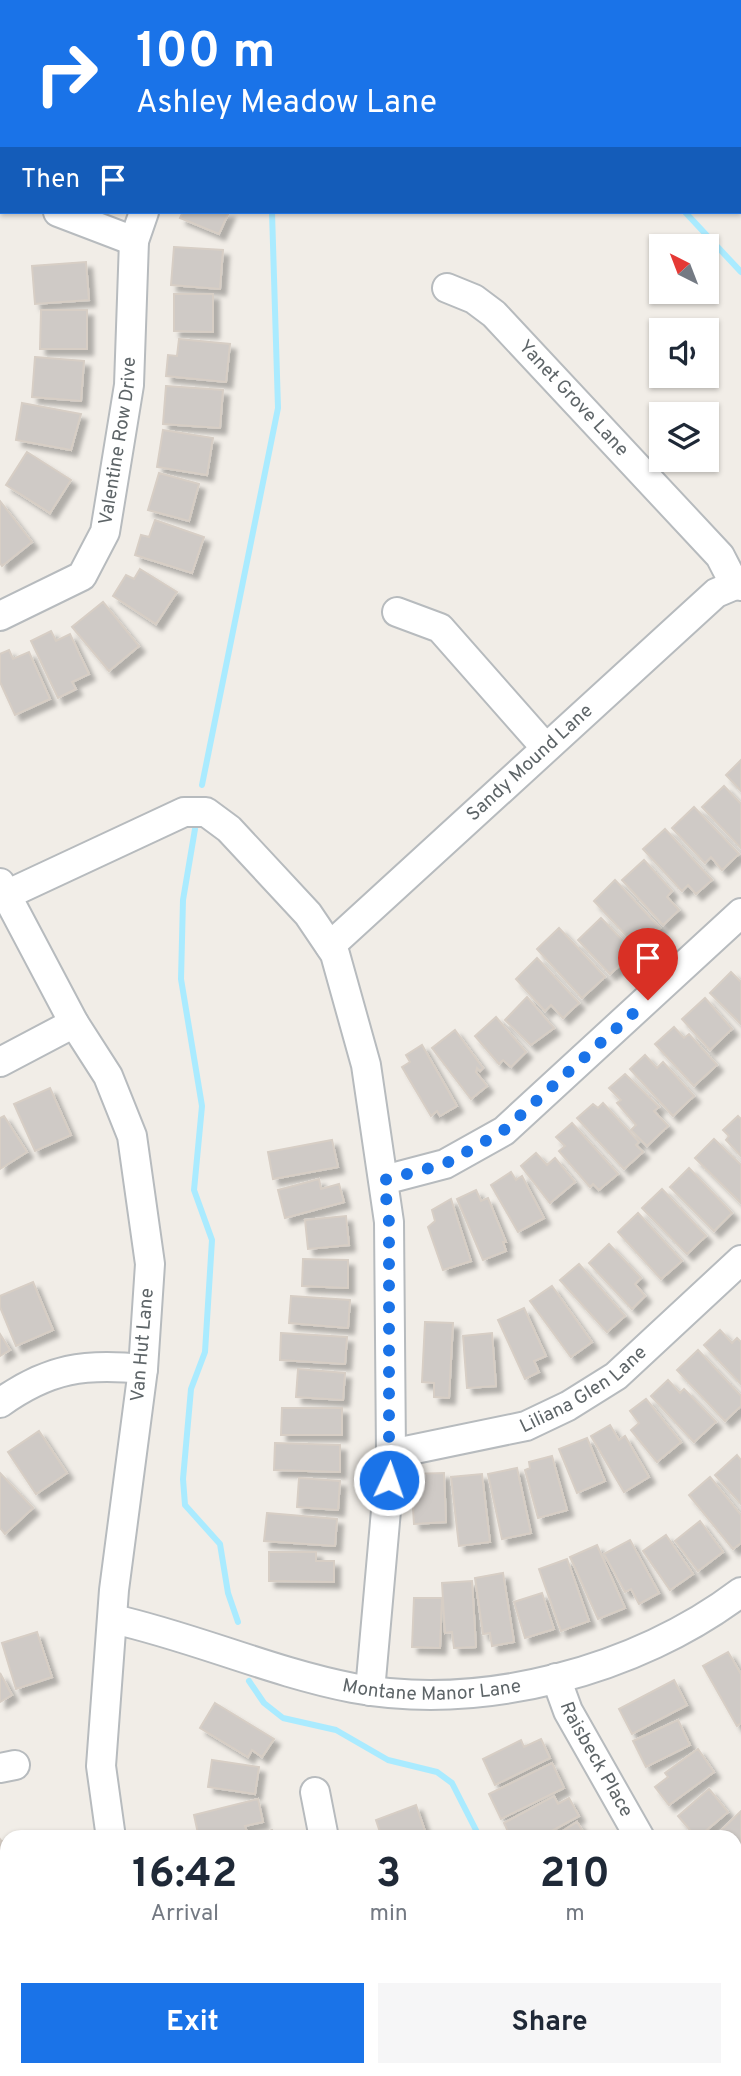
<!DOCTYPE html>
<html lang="en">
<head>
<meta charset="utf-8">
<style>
	body { margin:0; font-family:Overpass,sans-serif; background:#f6f6f7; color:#1f2937; height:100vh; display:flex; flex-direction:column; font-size:26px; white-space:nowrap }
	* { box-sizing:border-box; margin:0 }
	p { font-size:23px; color:#747a83 }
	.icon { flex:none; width:38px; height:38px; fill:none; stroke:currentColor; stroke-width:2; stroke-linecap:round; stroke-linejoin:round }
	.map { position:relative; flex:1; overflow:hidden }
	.sheet { position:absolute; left:0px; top:1830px; width:742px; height:247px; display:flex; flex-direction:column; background:#fff; border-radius:21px 21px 0 0; box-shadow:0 2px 5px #0004 }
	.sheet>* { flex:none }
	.hud { position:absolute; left:0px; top:0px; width:742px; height:214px; box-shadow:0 2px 5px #0004; background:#1a73e8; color:#fff; overflow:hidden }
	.needle { width:46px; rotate:318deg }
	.controls { position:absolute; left:649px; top:234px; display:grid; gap:14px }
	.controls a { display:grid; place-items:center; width:70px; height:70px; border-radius:0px; background:#fff; box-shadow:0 2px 5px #0004; font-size:35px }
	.pin { position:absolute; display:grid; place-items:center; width:60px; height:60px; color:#fff; margin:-72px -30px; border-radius:50% 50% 50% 0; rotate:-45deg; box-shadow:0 0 7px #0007 }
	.pin .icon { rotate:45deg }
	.me { position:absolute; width:77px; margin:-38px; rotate:3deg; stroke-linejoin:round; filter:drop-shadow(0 0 5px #0008) }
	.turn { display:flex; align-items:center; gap:24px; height:147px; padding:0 21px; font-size:32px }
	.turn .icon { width:91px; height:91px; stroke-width:2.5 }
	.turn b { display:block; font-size:49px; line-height:60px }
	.then { display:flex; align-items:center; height:66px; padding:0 21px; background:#0003; gap:14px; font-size:26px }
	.eta { display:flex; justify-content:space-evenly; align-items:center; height:119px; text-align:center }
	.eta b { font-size:42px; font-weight:700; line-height:49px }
	.primary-button { display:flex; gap:14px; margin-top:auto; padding:14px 21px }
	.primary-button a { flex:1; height:80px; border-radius:0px; background:#1a73e8; color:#fff; font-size:28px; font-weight:700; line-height:80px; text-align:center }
	.primary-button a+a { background:#f6f6f7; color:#1f2937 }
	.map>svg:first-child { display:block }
	.water { fill:#aaebff }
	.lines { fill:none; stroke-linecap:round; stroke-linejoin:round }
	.stream { stroke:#aaebff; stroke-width:6 }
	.building { fill:#cfcac6; stroke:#d7cec5; stroke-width:2; filter:url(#shadow) }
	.minor-casing { stroke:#b7bbbe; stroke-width:32 }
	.minor { stroke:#fff; stroke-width:28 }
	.route { stroke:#1a73e8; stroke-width:12; stroke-dasharray:0 21.6 }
	.labels { text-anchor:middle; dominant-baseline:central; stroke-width:5; stroke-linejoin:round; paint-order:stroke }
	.street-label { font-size:19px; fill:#5e6568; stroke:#fff }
</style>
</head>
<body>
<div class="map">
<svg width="741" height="2076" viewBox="0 0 741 2076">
	<defs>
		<filter id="shadow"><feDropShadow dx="6" dy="6" stdDeviation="2" flood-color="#0004"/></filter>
	</defs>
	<rect width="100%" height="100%" fill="#f1ede7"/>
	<!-- water -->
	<path class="water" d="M 604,0 L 741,0 L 741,148 L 740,2 Z"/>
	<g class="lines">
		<!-- stream -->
		<path class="stream" d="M 489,0 L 490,2
			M 0,29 L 2,29
			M 685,212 L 741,272
			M 202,785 L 278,408 L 272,212
			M 195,829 L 183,900 L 181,979 L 202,1106 L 194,1190 L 212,1240 L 205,1352 L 191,1389 L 183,1479 L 185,1505 L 220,1544 L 228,1593 L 238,1622
			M 249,1681 L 264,1703 L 283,1718 L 336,1730 L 388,1760 L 437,1772 L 452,1783 L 480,1838
			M 635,2070 L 637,2076"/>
	</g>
	<!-- building -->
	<path class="building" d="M 0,85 L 2,86 L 2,138 L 0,138 Z
		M 183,212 L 229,212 L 219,234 L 180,218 Z
		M 174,247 L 223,250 L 220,289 L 171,285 Z
		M 86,262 L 89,300 L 35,304 L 32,266 Z
		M 174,294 L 213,294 L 213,332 L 174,331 Z
		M 41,310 L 87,310 L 87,349 L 40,349 Z
		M 179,339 L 230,344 L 226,382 L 166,376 L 168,355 L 177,356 Z
		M 35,357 L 84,361 L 81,401 L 32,397 Z
		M 166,386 L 223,390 L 220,428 L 163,424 Z
		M 22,403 L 81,414 L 71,450 L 16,440 Z
		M 163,430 L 213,438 L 207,475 L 157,467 Z
		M 27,452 L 71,480 L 50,513 L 6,485 Z
		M 159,473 L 199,484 L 189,521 L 148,510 Z
		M 0,501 L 32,542 L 2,566 L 0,563 Z
		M 155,520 L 204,537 L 192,573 L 135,555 L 141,535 L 149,537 Z
		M 140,569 L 177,592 L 156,624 L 113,596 L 126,575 L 134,579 Z
		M 103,602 L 139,646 L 109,671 L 72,627 Z
		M 51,631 L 56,641 L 70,634 L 89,674 L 72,682 L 76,689 L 58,698 L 31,641 Z
		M 9,650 L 13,659 L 29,652 L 50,699 L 15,715 L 0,682 L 0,654 Z
		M 741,760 L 741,791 L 726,775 Z
		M 724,786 L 741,804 L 741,848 L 702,807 Z
		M 694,807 L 739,854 L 722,870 L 711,857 L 705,863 L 672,828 Z
		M 665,829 L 712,880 L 696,894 L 688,885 L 682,891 L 643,849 Z
		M 644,860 L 672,891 L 667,897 L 679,910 L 663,925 L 622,880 Z
		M 615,880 L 660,928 L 638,948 L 594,901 Z
		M 601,918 L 627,945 L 620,952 L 627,959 L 610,974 L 578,940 Z
		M 559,928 L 605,977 L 582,998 L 537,949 Z
		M 537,958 L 579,1003 L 563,1018 L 551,1005 L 545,1011 L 516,979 Z
		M 731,972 L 741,982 L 741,1024 L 710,993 Z
		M 527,997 L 554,1028 L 531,1045 L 505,1020 Z
		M 705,998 L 732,1029 L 710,1050 L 682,1019 Z
		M 496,1017 L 526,1052 L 511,1067 L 503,1060 L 499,1064 L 475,1036 Z
		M 674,1027 L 684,1038 L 689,1034 L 717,1065 L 694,1086 L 655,1044 Z
		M 455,1030 L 483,1068 L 480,1071 L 477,1068 L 476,1072 L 487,1086 L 471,1099 L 432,1048 Z
		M 422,1045 L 457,1106 L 440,1116 L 437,1111 L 431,1116 L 402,1067 L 410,1062 L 406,1055 Z
		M 645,1055 L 657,1068 L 663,1062 L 694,1096 L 673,1116 L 630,1069 Z
		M 625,1074 L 659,1107 L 654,1111 L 668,1126 L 647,1146 L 631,1130 L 636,1125 L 617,1103 L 621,1100 L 609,1088 Z
		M 50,1088 L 71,1135 L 35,1151 L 14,1104 Z
		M 603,1103 L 639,1142 L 636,1145 L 643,1152 L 624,1169 L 577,1118 L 593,1104 L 598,1108 Z
		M 4,1116 L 27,1152 L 0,1169 L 0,1118 Z
		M 738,1116 L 741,1119 L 741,1156 L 726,1140 L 729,1136 L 723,1130 Z
		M 572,1123 L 618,1174 L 599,1190 L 593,1184 L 590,1187 L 559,1151 L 565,1146 L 556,1137 Z
		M 714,1139 L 741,1165 L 741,1203 L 695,1158 Z
		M 332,1140 L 338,1167 L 273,1179 L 268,1152 Z
		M 536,1153 L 547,1165 L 555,1158 L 575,1182 L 550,1203 L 521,1166 Z
		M 689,1168 L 732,1213 L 714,1231 L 670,1187 Z
		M 511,1172 L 516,1180 L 522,1176 L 544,1218 L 518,1232 L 491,1185 Z
		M 319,1179 L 321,1189 L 339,1184 L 344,1202 L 285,1218 L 278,1190 Z
		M 662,1189 L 706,1236 L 687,1254 L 642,1208 Z
		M 476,1190 L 481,1201 L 488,1198 L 506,1242 L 503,1242 L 506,1251 L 483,1260 L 457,1199 Z
		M 451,1199 L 471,1261 L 443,1270 L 428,1227 L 435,1221 L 432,1210 Z
		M 638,1213 L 682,1261 L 661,1279 L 618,1232 Z
		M 346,1216 L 349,1245 L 308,1249 L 305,1220 Z
		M 609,1244 L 641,1278 L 635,1284 L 645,1296 L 632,1309 L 589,1263 Z
		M 303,1259 L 348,1260 L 348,1288 L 302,1286 Z
		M 579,1264 L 625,1316 L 607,1332 L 560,1280 Z
		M 33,1282 L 53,1330 L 16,1346 L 0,1307 L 0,1296 Z
		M 552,1286 L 592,1342 L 571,1357 L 530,1301 Z
		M 291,1296 L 350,1300 L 348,1328 L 289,1323 Z
		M 524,1308 L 546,1356 L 534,1361 L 539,1372 L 525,1379 L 498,1320 Z
		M 425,1322 L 453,1323 L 449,1398 L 434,1397 L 434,1383 L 422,1382 Z
		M 720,1330 L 732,1343 L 737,1338 L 741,1342 L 741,1384 L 704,1345 Z
		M 281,1333 L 347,1337 L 345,1364 L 280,1360 Z
		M 492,1333 L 496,1386 L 467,1388 L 463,1336 Z
		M 0,1334 L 10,1350 L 0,1356 Z
		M 698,1350 L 741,1396 L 741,1406 L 725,1421 L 677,1370 Z
		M 298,1369 L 345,1373 L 343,1400 L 296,1397 Z
		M 668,1380 L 680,1393 L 684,1389 L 716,1422 L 694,1442 L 651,1396 Z
		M 646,1399 L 681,1442 L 657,1462 L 631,1430 L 639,1423 L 630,1411 Z
		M 282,1408 L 342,1408 L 342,1435 L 281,1435 Z
		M 610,1425 L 619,1440 L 625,1436 L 649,1477 L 624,1492 L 591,1436 Z
		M 39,1431 L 67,1473 L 36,1494 L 8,1452 Z
		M 587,1438 L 605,1481 L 577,1493 L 559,1449 Z
		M 275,1443 L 340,1445 L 340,1472 L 274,1470 Z
		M 737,1455 L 741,1460 L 741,1504 L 715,1475 Z
		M 552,1456 L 567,1510 L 538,1518 L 525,1470 L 530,1468 L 529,1462 Z
		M 517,1468 L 531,1533 L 502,1539 L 488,1474 Z
		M 0,1473 L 33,1508 L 5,1534 L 0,1528 Z
		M 444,1473 L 446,1522 L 414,1524 L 411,1474 Z
		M 482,1474 L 490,1542 L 459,1546 L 451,1477 Z
		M 710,1477 L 741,1515 L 741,1543 L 733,1549 L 689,1495 Z
		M 299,1478 L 340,1481 L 338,1510 L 297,1507 Z
		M 267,1513 L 337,1519 L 335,1546 L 264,1541 Z
		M 700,1521 L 723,1552 L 698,1571 L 675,1541 Z
		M 666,1535 L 693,1574 L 670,1590 L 643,1551 Z
		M 630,1540 L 659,1593 L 639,1604 L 631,1589 L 625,1592 L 604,1554 Z
		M 597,1545 L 625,1608 L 598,1619 L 570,1557 Z
		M 269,1552 L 316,1552 L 316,1561 L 334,1561 L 334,1582 L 269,1581 Z
		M 567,1559 L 589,1621 L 561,1631 L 539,1569 Z
		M 503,1573 L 514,1642 L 492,1646 L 490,1633 L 483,1634 L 475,1578 Z
		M 472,1581 L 476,1647 L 454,1648 L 452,1632 L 445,1633 L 442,1583 Z
		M 542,1593 L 554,1629 L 525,1638 L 514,1602 Z
		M 414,1598 L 442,1598 L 440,1648 L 412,1647 Z
		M 37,1632 L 52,1677 L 16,1689 L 2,1643 Z
		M 728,1652 L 741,1674 L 741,1723 L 737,1726 L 703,1666 Z
		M 0,1673 L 12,1695 L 0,1702 Z
		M 674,1680 L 687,1705 L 632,1734 L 619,1709 Z
		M 215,1703 L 274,1739 L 262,1757 L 252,1750 L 248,1757 L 200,1728 Z
		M 678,1720 L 690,1745 L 646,1767 L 633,1741 Z
		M 541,1739 L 550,1758 L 495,1785 L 483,1759 L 521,1740 L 524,1747 Z
		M 698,1749 L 714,1772 L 669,1805 L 655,1787 L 668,1777 L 665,1773 Z
		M 212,1760 L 259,1767 L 255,1794 L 208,1787 Z
		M 552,1763 L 564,1788 L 501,1819 L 489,1794 Z
		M 709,1789 L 728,1812 L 697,1838 L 678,1816 Z
		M 554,1796 L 558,1804 L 569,1798 L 579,1816 L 539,1838 L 511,1838 L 504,1823 Z
		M 258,1799 L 263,1822 L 245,1826 L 247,1832 L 224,1838 L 199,1838 L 194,1815 Z
		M 416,1805 L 425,1831 L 407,1838 L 382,1838 L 376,1820 Z
		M 741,1811 L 741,1850 L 735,1856 L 735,1838 L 713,1838 Z
		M 577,1822 L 587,1838 L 552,1838 Z
		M 272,1830 L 274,1838 L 250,1838 Z
		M 7,1838 L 7,1891 L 0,1881 L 0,1839 L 2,1842 Z
		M 741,1861 L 741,1887 L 735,1881 L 735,1866 Z
		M 7,1936 L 7,1983 L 0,1976 L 0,1942 Z
		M 735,2043 L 741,2050 L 741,2073 L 738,2076 L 695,2076 L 702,2070 L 735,2070 Z
		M 315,2070 L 369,2070 L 370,2071 L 361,2076 L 305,2076 Z
		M 516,2070 L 550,2070 L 543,2076 L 512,2076 Z
		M 568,2070 L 577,2070 L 582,2076 L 560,2076 Z"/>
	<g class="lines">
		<defs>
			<g id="minor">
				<path d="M 200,0 L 202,2"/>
				<path d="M 0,188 L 2,189"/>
				<path d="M 58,212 L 134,241"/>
				<path id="s1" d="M 447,288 L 474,299 L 494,314 L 720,556 L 735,585 L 741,586"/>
				<path d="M 397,612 L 440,628 L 545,747"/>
				<path id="s2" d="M 0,616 L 82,576 L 105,532 L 129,385 L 134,241 L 144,212"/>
				<path d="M 0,883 L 74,1023 L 108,1076 L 132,1136 L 150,1264 L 143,1369 L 114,1590 L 101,1766 L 111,1838"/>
				<path d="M 6,895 L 184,812 L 206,812 L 229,829 L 308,914 L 335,954 L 366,1065 L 389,1222 L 391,1454 L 370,1691"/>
				<path id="s3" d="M 330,946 L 716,593 L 735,585"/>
				<path d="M 0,1062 L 74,1023"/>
				<path d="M 384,1180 L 445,1164 L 504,1131 L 741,913"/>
				<path d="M 0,1403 C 49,1368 85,1363 143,1369"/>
				<path id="s4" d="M 391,1454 L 526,1426 L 568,1406 L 616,1376 L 741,1260"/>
				<path id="s5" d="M 113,1619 C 194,1637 271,1672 353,1688 C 482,1712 637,1671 741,1592"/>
				<path id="s6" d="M 556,1678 L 568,1711 L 640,1838"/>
				<path d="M 0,1768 L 15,1765"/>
				<path d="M 315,1792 L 324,1838"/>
				<path d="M 735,1942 L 741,1948"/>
				<path d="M 0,2036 L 7,2041"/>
				<path d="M 195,2070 L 197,2076"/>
				<path d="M 415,2070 L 419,2076"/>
			</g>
		</defs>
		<!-- minor casing -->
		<use href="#minor" class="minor-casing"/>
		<!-- minor -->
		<use href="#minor" class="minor"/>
	</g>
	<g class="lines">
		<!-- route -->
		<path class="route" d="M 389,1480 L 389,1222 L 384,1180 L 445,1164 L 503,1131 L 648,1000"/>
	</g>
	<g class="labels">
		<!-- street labels -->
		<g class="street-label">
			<text stroke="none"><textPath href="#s1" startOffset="170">Yanet Grove Lane</textPath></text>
			<text stroke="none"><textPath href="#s2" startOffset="233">Valentine Row Drive</textPath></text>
			<text stroke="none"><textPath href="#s3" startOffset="271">Sandy Mound Lane</textPath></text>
			<text transform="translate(143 1345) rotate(-85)">Van Hut Lane</text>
			<text stroke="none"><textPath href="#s4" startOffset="206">Liliana Glen Lane</textPath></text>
			<text stroke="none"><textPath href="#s5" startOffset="329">Montane Manor Lane</textPath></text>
			<text stroke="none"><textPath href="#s6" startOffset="91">Raisbeck Place</textPath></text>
		</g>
	</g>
</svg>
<div class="controls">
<a><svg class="needle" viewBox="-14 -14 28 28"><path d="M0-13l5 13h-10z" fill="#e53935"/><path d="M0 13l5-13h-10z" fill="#747a83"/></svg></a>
<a><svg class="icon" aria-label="sound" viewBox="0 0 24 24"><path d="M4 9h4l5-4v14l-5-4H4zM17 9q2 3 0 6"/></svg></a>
<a><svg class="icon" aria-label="layers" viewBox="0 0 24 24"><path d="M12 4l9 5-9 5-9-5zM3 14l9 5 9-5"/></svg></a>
</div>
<div class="pin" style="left:648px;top:1000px;background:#d93025"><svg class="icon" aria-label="arrive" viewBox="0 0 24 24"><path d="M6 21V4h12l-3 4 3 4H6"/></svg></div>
<svg class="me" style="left:389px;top:1480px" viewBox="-20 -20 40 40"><circle r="17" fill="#1a73e8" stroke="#fff" stroke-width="3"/><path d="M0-11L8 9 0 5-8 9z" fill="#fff"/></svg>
<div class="hud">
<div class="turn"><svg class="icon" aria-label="right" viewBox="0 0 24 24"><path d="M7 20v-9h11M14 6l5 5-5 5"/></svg><div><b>100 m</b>Ashley Meadow Lane</div></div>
<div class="then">Then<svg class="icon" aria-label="arrive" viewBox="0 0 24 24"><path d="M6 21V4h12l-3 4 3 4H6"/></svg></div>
</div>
<section class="sheet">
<div class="eta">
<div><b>16:42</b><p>Arrival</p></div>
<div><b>3</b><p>min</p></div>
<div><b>210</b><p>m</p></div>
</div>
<div class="primary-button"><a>Exit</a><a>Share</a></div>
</section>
</div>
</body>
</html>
